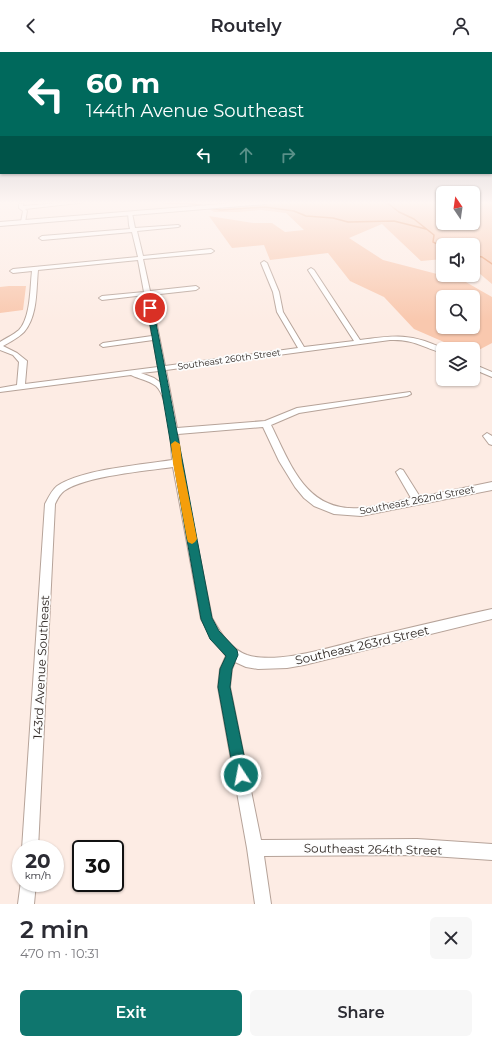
<!DOCTYPE html>
<html lang="en">
<head>
<meta charset="utf-8">
<style>
	body { margin:0; font-family:Montserrat,sans-serif; background:#f7f7f7; color:#2b2b33; height:100vh; display:flex; flex-direction:column; font-size:15px; white-space:nowrap }
	* { box-sizing:border-box; margin:0 }
	p { font-size:13px; color:#7c7c81 }
	.icon { flex:none; width:22px; height:22px; fill:none; stroke:currentColor; stroke-width:2; stroke-linecap:round; stroke-linejoin:round }
	.map { position:relative; height:852px; overflow:hidden }
	.panel { display:flex; flex-direction:column; background:#fff; flex:1 }
	.panel>* { flex:none }
	.guide { position:absolute; left:0px; top:0px; width:492px; height:122px; box-shadow:0 1px 3px #0004; background:#00695c; color:#fff; overflow:hidden }
	.needle { width:26px; rotate:347deg }
	.tools { position:absolute; left:436px; top:134px; display:grid; gap:8px }
	.tools a { display:grid; place-items:center; width:44px; height:44px; border-radius:6px; background:#fff; box-shadow:0 1px 3px #0004; font-size:20px }
	.speed { position:absolute; left:12px; top:788px; display:flex; gap:8px; font-size:20px; font-weight:700; text-align:center }
	.speed>* { display:grid; place-content:center; width:52px; height:52px; border-radius:50%; background:#fff; box-shadow:0 1px 3px #0004; line-height:1 }
	.speed small { font-size:10px; font-weight:400 }
	.speed .limit { border:2px solid #111; border-radius:6px; background:#fff; color:#111 }
	.pin { position:absolute; display:grid; place-items:center; width:34px; height:34px; color:#fff; margin:-17px; border:2px solid #fff; border-radius:50%; box-shadow:0 1px 4px #0007 }
	.me { position:absolute; width:44px; margin:-22px; rotate:349deg; stroke-linejoin:round; filter:drop-shadow(0 0 3px #0008) }
	.turn { display:flex; align-items:center; gap:14px; height:84px; padding:0 20px; font-size:18px }
	.turn .icon { width:52px; height:52px; stroke-width:2.5 }
	.turn b { display:block; font-size:28px; line-height:34px }
	.lanes { display:flex; align-items:center; height:38px; padding:0 20px; background:#0003; justify-content:center; gap:20px; direction:ltr }
	.lanes .off { opacity:.35 }
	.round { display:grid; place-items:center; flex:none; width:42px; height:42px; border-radius:6px; background:#f7f7f7 }
	.headline { display:flex; align-items:center; justify-content:space-between; height:68px; padding:0 20px }
	h1 { font-size:24px; font-weight:600; line-height:30px }
	.button { display:flex; gap:8px; margin-top:auto; padding:8px 20px }
	.button a { flex:1; height:46px; border-radius:6px; background:#0f766e; color:#fff; font-size:16px; font-weight:600; line-height:46px; text-align:center }
	.button a+a { background:#f7f7f7; color:#2b2b33 }
	header { display:flex; justify-content:space-between; align-items:center; height:52px; padding:0 20px; background:#fff; font-size:18px; font-weight:600 }
	.map>svg:first-child { display:block }
	.green { fill:#f9c8ae; fill-rule:evenodd }
	.lines { fill:none; stroke-linecap:round; stroke-linejoin:round }
	.stream { stroke:#e39060; stroke-width:1.5 }
	.minor-casing { stroke:#b6a399; stroke-width:2 }
	.major-casing { stroke:#b6a399; stroke-width:2 }
	.minor { fill:#fff; fill-rule:evenodd }
	.major { fill:#fff; fill-rule:evenodd }
	.route { fill:#0f766e; stroke:#0a4d48 }
	.slow { fill:#f59e0b }
	.labels { text-anchor:middle; dominant-baseline:central; stroke-width:3.5; stroke-linejoin:round; paint-order:stroke }
	.far-street-label { font-size:9px; fill:#2e2723; stroke:#fdfdfd }
	.street-label { font-size:10px; fill:#2e2723; stroke:#fdfdfd }
	.near-street-label { font-size:12px; fill:#2e2723; stroke:#fdfdfd }
</style>
</head>
<body>
<header><svg class="icon" aria-label="back" viewBox="0 0 24 24"><path d="M15 5l-7 7 7 7"/></svg>Routely<svg class="icon" aria-label="person" viewBox="0 0 24 24"><circle cx="12" cy="8" r="4"/><path d="M4 21q1-7 8-7t8 7"/></svg></header>
<div class="map">
<svg width="492" height="852" viewBox="0 0 492 852">
	<rect width="100%" height="100%" fill="#fdece4"/>
	<!-- green -->
	<path class="green" d="M 288,150 L 443,150 L 443,171 L 473,171 L 473,150 L 492,150 L 492,232 L 473,216 L 473,193 L 443,193 L 443,207 L 421,209 L 382,172 L 349,186 L 383,208 L 464,229 L 492,245 L 492,291 L 473,301 L 473,297 L 460,297 L 414,277 L 384,245 L 350,229 L 328,201 L 270,208 L 264,193 L 232,196 L 209,164 L 253,171 L 272,171 L 285,180 L 304,178 L 286,161 L 261,158 L 238,160 L 214,160 L 209,157 ZM 443,245 L 473,245 L 473,275 L 443,275 Z
		M 9,234 L 26,234 L 23,258 L 0,261 L 0,235 Z"/>
	<g class="lines">
		<!-- stream -->
		<path class="stream" d="M 159,150 C 174,153 189,149 204,154
			M 386,150 L 399,160 L 414,167 L 434,183 L 433,190 L 443,195
			M 209,156 L 221,158 L 265,155 L 294,159 L 306,164 L 333,166 L 348,170 L 394,169 L 426,177
			M 473,203 L 482,205 L 492,212"/>
		<defs>
			<path id="minor" d="M 71,150 L 87,150 L 25,157 L 27,159 L 25,170 L 23,171 L 21,170 L 23,159 L 19,156 L 19,152 L 23,152 L 23,154 Z
				M 130,160 L 132,161 L 135,176 L 178,173 L 180,174 L 178,175 L 137,179 L 143,204 L 211,197 L 214,199 L 211,201 L 143,207 L 150,239 L 196,234 L 199,236 L 196,238 L 151,243 L 165,314 L 298,296 L 277,260 L 273,240 L 261,211 L 264,209 L 267,211 L 279,240 L 283,260 L 304,295 L 354,289 L 308,218 L 311,216 L 314,218 L 360,288 C 395,283 412,281 444,297 L 443,297 L 443,301 C 422,295 414,287 390,288 L 166,318 L 177,376 L 265,369 L 297,356 L 410,340 L 411,342 L 407,344 L 299,361 L 271,373 C 291,413 306,460 360,456 C 377,455 395,450 411,446 L 396,420 L 400,417 L 403,418 L 420,445 L 492,430 L 492,438 L 361,464 L 334,462 L 314,454 L 304,446 L 295,435 L 279,409 L 263,375 L 178,382 L 181,411 L 212,566 C 220,580 230,597 247,603 C 278,613 335,594 367,586 C 409,576 450,566 492,557 L 492,567 L 304,613 L 287,616 L 258,617 L 246,615 L 235,610 L 232,617 L 230,635 L 261,788 L 417,787 L 492,792 L 492,808 L 417,803 L 264,804 L 271,852 L 255,852 L 247,796 L 218,635 L 220,617 L 226,604 L 212,587 L 201,567 L 173,415 C 146,419 85,424 64,439 C 59,443 57,448 55,452 L 38,797 L 22,797 L 45,452 C 48,446 52,438 57,434 C 82,417 142,413 172,408 C 171,390 169,346 156,334 C 148,328 139,327 131,323 L 0,340 L 0,336 L 17,333 L 19,310 L 13,303 L 0,298 L 0,290 C 6,286 13,283 19,278 C 31,265 30,235 32,219 L 13,221 L 10,219 L 13,217 L 138,205 L 132,180 L 42,188 L 39,186 L 42,184 L 130,177 L 129,173 L 128,161 ZM 138,208 L 144,240 L 102,244 L 99,246 L 102,248 L 145,243 L 152,284 L 103,291 L 100,293 L 103,295 L 153,288 L 158,315 L 25,332 L 27,309 L 17,301 L 3,294 C 10,290 18,286 24,280 C 38,264 36,237 38,218 ZM 159,319 L 161,331 L 154,326 L 141,321 Z
				M 473,312 L 492,320 L 492,325 L 473,317 Z
				M 487,381 L 492,384 L 492,393 L 489,392 L 483,384 Z
				M 21,829 L 21,831 L 36,831 L 34,852 L 18,852 Z"/>
			<path id="major" d="M 246,150 L 268,150 L 265,152 L 0,174 L 0,170 Z"/>
		</defs>
		<!-- minor casing -->
		<use href="#minor" class="minor-casing"/>
		<!-- major casing -->
		<use href="#major" class="major-casing"/>
		<!-- minor -->
		<use href="#minor" class="minor"/>
		<!-- major -->
		<use href="#major" class="major"/>
	</g>
	<!-- sky -->
	<linearGradient id="sky" x2="0" y2="1"><stop stop-color="#a6a6b2"/><stop offset="0.56" stop-color="#fef6f3"/><stop offset="1" stop-color="#fef6f3" stop-opacity="0"/></linearGradient>
	<rect width="492" height="269" fill="url(#sky)"/>
	<!-- route -->
	<path class="route" d="M 150,254 L 153,256 C 174,359 192,463 212,566 L 219,579 L 237,598 L 238,603 L 232,617 L 230,635 L 248,723 L 246,728 L 241,730 L 236,728 L 234,723 L 218,635 L 220,617 L 226,604 L 210,587 L 201,567 C 182,463 166,360 147,256 Z"/>
	<!-- slow -->
	<path class="slow" d="M 175,389 L 180,392 L 182,411 L 197,487 L 195,490 L 192,492 L 188,490 L 187,487 L 173,411 L 171,392 Z"/>
	<g class="labels">
		<!-- far-street labels -->
		<g class="far-street-label">
			<text transform="translate(229 307) rotate(-8)">Southeast 260th Street</text>
		</g>
		<!-- street labels -->
		<g class="street-label">
			<text transform="translate(417 448) rotate(-11)">Southeast 262nd Street</text>
		</g>
		<!-- near-street labels -->
		<g class="near-street-label">
			<text transform="translate(362 593) rotate(-13)">Southeast 263rd Street</text>
			<text transform="translate(41 615) rotate(-87)">143rd Avenue Southeast</text>
			<text transform="translate(373 797) rotate(1)">Southeast 264th Street</text>
		</g>
	</g>
</svg>
<div class="tools">
<a><svg class="needle" viewBox="-14 -14 28 28"><path d="M0-13l5 13h-10z" fill="#e53935"/><path d="M0 13l5-13h-10z" fill="#7c7c81"/></svg></a>
<a><svg class="icon" aria-label="sound" viewBox="0 0 24 24"><path d="M4 9h4l5-4v14l-5-4H4zM17 9q2 3 0 6"/></svg></a>
<a><svg class="icon" aria-label="search" viewBox="0 0 24 24"><circle cx="10" cy="10" r="6"/><path d="M15 15l6 6"/></svg></a>
<a><svg class="icon" aria-label="layers" viewBox="0 0 24 24"><path d="M12 4l9 5-9 5-9-5zM3 14l9 5 9-5"/></svg></a>
</div>
<div class="speed"><div>20<small>km/h</small></div><div class="limit">30</div></div>
<div class="pin" style="left:150px;top:256px;background:#d93025"><svg class="icon" aria-label="arrive" viewBox="0 0 24 24"><path d="M6 21V4h12l-3 4 3 4H6"/></svg></div>
<svg class="me" style="left:241px;top:723px" viewBox="-20 -20 40 40"><circle r="17" fill="#0f766e" stroke="#fff" stroke-width="3"/><path d="M0-11L8 9 0 5-8 9z" fill="#fff"/></svg>
<div class="guide">
<div class="turn"><svg class="icon" aria-label="left" viewBox="0 0 24 24"><path d="M17 20v-9H6M10 6l-5 5 5 5"/></svg><div><b>60 m</b>144th Avenue Southeast</div></div>
<div class="lanes"><svg class="icon" aria-label="left" viewBox="0 0 24 24"><path d="M17 20v-9H6M10 6l-5 5 5 5"/></svg><svg class="icon off" aria-label="ahead" viewBox="0 0 24 24"><path d="M12 20V5M6 11l6-6 6 6"/></svg><svg class="icon off" aria-label="right" viewBox="0 0 24 24"><path d="M7 20v-9h11M14 6l5 5-5 5"/></svg></div>
</div>
</div>
<section class="panel">
<div class="headline"><div><h1>2 min</h1><p>470 m · 10:31</p></div><a class="round"><svg class="icon" aria-label="close" viewBox="0 0 24 24"><path d="M6 6l12 12M18 6L6 18"/></svg></a></div>
<div class="button"><a>Exit</a><a>Share</a></div>
</section>
</body>
</html>
